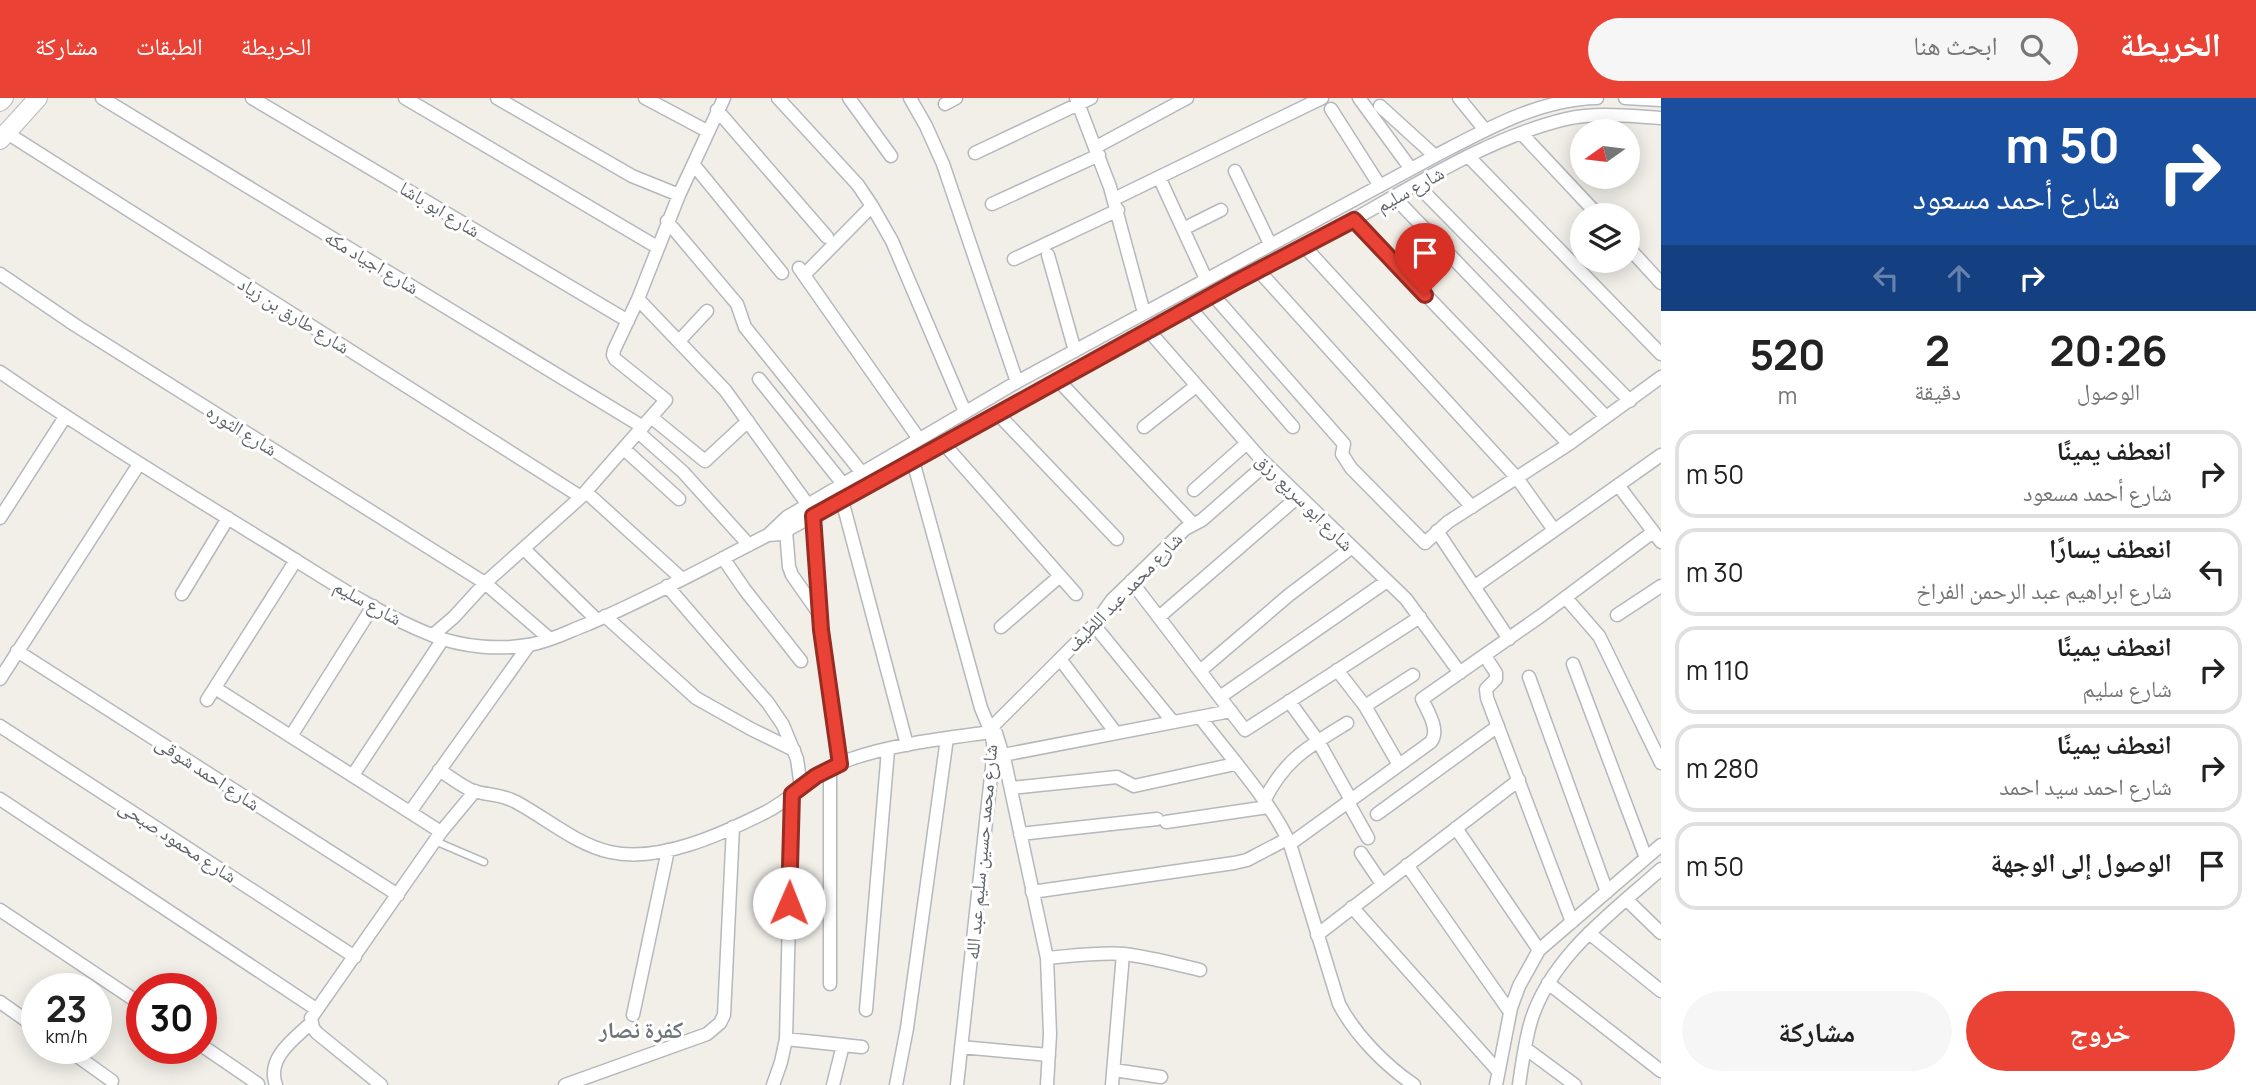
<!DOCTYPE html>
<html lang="ar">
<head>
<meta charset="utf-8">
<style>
	body { margin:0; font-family:Manrope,"Noto Naskh Arabic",sans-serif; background:#f6f6f6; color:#222; direction:rtl; height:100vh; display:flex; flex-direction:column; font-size:26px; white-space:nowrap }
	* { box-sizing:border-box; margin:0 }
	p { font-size:23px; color:#767676 }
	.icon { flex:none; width:38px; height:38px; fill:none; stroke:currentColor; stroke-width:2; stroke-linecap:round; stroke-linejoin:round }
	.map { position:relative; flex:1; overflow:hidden; direction:ltr }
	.drawer { display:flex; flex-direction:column; background:#fff; width:595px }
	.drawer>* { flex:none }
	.guide { background:#1a4fa0; color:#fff; overflow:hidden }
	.needle { width:46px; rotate:256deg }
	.fabs { position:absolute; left:1570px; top:21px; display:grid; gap:14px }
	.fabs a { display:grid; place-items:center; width:70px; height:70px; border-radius:50%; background:#fff; box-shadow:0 4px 18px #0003; font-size:35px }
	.speed { position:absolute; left:21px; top:875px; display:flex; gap:14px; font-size:35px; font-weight:700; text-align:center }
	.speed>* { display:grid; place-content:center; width:91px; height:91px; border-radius:50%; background:#fff; box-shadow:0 4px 18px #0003; line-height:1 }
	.speed small { font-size:18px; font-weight:400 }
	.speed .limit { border:10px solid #d22; background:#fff; color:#111 }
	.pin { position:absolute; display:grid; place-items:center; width:60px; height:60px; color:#fff; margin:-72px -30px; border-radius:50% 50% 50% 0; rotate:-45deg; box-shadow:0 0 7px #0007 }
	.pin .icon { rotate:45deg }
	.me { position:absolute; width:77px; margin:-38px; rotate:1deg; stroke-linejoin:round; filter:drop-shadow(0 0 5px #0008) }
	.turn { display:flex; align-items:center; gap:24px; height:147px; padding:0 21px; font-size:32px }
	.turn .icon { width:91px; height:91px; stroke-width:2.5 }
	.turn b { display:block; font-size:49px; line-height:60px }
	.lanes { display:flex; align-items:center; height:66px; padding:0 21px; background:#0003; justify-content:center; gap:35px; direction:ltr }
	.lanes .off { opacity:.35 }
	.eta { display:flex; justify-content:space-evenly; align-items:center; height:119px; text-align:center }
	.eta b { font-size:42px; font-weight:700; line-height:49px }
	.action { display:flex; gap:14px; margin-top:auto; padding:14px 21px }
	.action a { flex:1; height:80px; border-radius:42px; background:#ea4335; color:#fff; font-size:28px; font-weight:700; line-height:80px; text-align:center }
	.action a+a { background:#f6f6f6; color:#222 }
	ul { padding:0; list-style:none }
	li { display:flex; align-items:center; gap:21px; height:88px; margin:0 14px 10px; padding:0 7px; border:4px solid #e0e0e0; border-radius:21px }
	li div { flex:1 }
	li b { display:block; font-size:26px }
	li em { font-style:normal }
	header { display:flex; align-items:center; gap:42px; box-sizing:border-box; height:98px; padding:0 35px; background:#ea4335; color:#fff }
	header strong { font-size:33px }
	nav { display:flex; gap:38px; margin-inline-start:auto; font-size:24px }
	.search { width:490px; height:63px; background:#f6f6f6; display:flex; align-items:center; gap:18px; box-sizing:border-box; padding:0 24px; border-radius:38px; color:#767676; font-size:26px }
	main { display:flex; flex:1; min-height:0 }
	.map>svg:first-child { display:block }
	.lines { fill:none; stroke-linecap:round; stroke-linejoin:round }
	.service-casing { stroke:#b5b8bc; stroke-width:9 }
	.minor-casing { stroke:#b5b8bc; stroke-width:15 }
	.secondary-casing { stroke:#b6babf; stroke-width:20 }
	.service { stroke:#fff; stroke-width:6 }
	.minor { stroke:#fff; stroke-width:12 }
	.secondary { stroke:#fff; stroke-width:18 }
	.route-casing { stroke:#982c22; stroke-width:18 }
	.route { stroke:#ea4335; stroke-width:12 }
	.labels { text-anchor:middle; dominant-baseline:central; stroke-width:6; stroke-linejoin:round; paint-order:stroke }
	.street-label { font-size:19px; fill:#5f6368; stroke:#fff }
	.quarter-label { font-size:23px; font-weight:bold; fill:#70757a; stroke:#fff }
</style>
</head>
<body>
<header>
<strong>الخريطة</strong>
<div class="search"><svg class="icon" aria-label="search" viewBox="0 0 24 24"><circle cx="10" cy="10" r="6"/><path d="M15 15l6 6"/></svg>ابحث هنا</div>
<nav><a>الخريطة</a><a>الطبقات</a><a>مشاركة</a></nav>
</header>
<main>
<section class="drawer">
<div class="guide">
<div class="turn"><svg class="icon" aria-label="right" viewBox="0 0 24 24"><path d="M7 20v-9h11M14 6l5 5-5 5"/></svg><div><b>50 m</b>شارع أحمد مسعود</div></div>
<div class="lanes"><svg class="icon off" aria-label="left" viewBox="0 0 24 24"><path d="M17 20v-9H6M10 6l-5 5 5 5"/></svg><svg class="icon off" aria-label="ahead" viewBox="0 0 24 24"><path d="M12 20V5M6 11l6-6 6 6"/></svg><svg class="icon" aria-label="right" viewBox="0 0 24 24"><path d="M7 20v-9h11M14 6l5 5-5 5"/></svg></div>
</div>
<div class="eta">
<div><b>20:26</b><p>الوصول</p></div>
<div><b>2</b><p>دقيقة</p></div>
<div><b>520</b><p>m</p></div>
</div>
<ul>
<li><svg class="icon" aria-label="right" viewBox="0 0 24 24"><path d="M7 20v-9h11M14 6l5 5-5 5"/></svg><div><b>انعطف يمينًا</b><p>شارع أحمد مسعود</p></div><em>50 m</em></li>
<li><svg class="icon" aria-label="left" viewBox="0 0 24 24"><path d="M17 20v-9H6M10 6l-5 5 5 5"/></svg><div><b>انعطف يسارًا</b><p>شارع ابراهيم عبد الرحمن الفراخ</p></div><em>30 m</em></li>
<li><svg class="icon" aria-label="right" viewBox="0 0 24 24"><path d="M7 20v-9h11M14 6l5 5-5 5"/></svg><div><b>انعطف يمينًا</b><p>شارع سليم</p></div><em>110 m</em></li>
<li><svg class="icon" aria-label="right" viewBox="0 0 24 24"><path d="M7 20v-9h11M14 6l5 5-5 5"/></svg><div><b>انعطف يمينًا</b><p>شارع احمد سيد احمد</p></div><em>280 m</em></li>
<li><svg class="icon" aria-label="arrive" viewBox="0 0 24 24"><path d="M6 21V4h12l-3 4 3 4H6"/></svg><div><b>الوصول إلى الوجهة</b></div><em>50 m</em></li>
</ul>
<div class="action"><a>خروج</a><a>مشاركة</a></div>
</section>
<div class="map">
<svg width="1661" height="987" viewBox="0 0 1661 987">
	<rect width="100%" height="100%" fill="#f1efe8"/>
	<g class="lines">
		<defs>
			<path id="service" d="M 435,743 L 484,764"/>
			<path id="minor" d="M 102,0 L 643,329
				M 252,0 L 628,223
				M 405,0 L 657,149
				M 497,0 L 632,78 L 679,97
				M 645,0 L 707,33
				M 778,0 L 858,87 L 872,108 L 892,143 L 965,314
				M 849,0 L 891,58
				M 910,0 L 926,28 L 943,66 L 1017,284
				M 1076,0 L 1110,89 L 1144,215
				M 1359,0 L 1411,71
				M 1459,0 L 1485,32
				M 1625,0 L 1661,2
				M 945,6 L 956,0
				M 1380,8 L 1435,58
				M 1331,11 L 1380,88
				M 717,12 L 827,139
				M 7,35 L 581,399
				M 1522,36 L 1598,117
				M 1096,49 L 1187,0
				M 975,55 L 1091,0
				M 1468,58 L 1661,256
				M 694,67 L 782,175
				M 1235,73 L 1270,146
				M 1159,79 L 1206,181
				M 1417,87 L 1630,303
				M 1395,100 L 1606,319
				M 1114,101 L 1322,0
				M 992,106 L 1099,57
				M 1354,122 L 1569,346
				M 667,123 L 737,206 L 745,229 L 862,375
				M 1183,131 L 1221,112
				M 1304,148 L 1517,380 L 1554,432
				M 1628,149 L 1661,185
				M 1048,157 L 1075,253
				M 1014,161 L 1118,112
				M 799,170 L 919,341
				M 1258,172 L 1472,409
				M 0,176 L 75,227 L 485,485 L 550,541
				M 804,177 L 872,108
				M 1213,197 L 1344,346 L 1342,356 L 1351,370 L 1425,445 L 1448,424 L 1569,346 L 1661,279
				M 638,201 L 725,292 L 808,407
				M 1190,210 L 1293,329
				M 1149,233 L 1260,360 L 1406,501 L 1460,575
				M 679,243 L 707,213
				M 0,274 C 87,334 177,389 268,445 C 322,478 375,515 434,538 C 463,549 498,552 528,547 C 549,544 569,533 588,526 C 650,500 709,467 768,437 L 780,436 L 791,430 C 968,331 1145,232 1324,138 C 1400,97 1482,41 1566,21 C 1597,14 1629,18 1661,20
				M 759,281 L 843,386
				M 1058,282 L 1193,426
				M 998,316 L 1117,441
				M 651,319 L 705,363 L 748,323
				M 1144,329 L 1196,288
				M 638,334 L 683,374 L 749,447
				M 944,346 L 1076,496
				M 624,351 L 679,401
				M 913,363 L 981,610 L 991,634 L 994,651 L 957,987
				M 1618,387 L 1661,444
				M 1194,392 L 1247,345
				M 586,394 L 682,481
				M 842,402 L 907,647
				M 813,418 L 821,532 L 840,666
				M 0,420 L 65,319
				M 786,433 L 789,469 L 792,477 L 820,517
				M 1437,433 L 1509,541
				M 768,437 L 787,419 L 1017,284 L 1435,58 C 1485,32 1539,1 1597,0
				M 524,451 L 597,522
				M 723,460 L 745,492 L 801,563
				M 1131,483 L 1245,632 L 1420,519
				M 667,488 L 768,605 L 783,627 L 797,661 L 801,689
				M 1474,489 L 1661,357
				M 182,496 L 228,420
				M 1566,500 L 1599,538 L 1604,548 L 1661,665
				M 1617,517 L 1661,488
				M 605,518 L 696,600 L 751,631 L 794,652
				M 1159,519 L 1299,398
				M 1094,527 L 1173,624
				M 1001,529 L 1060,478
				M 433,537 L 454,519 L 485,485 L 581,399 L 666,302 L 615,261 L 613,257 L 614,252 L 638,201 L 679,97 L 724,0
				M 17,553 L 398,797
				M 1485,558 L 1496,575 L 1496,581 L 1486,591 L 1487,600 L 1572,824
				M 1060,561 L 1116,635
				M 1573,566 L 1646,760
				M 1337,572 L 1365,608 L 1399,667
				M 1200,573 L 1289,497 L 1351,450
				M 1529,579 L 1607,794
				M 0,581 L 139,366
				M 215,590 L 441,734
				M 1220,599 L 1387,483
				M 207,602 L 296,462
				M 1289,603 L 1318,643 L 1351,702
				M 1365,608 L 1413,577
				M 1200,619 C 1229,658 1270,702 1290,746 L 1339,906 C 1356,938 1385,967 1414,987
				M 0,628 L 355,859
				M 990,631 L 1094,527 L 1112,502 L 1185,431 L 1202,422 L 1266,366
				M 291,638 L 373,508
				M 1003,657 L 1231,613
				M 830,671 L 830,886
				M 439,672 C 449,678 460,687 471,692 C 487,698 499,695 516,704 C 546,720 577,747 610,754 C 660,765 722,736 766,714 C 796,698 818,672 851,661 C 893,646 947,640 991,634 L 996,635 L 1005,664 L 1047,860 L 1050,936 L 1047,987
				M 353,677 L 443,541
				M 1011,690 L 1117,679 L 1134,688 L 1235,666
				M 0,701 L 316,911
				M 1264,703 C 1285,661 1308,649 1347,625
				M 1348,704 L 1368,740
				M 410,714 L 529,547
				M 1377,716 L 1498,628
				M 1166,724 L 1268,709
				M 1456,730 L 1539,852
				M 1020,736 L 1157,721
				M 1290,746 L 1431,644 C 1440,632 1428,614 1422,601 L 1542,517 L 1653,434
				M 1361,755 L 1382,786
				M 1407,767 L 1510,914
				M 1032,794 L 1234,765 L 1247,762 L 1287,741
				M 1627,802 L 1661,835
				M 1352,809 L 1498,973
				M 0,812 L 142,907
				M 1589,835 L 1661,893
				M 1317,837 L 1519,682
				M 1047,860 C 1072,858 1099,854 1124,856 C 1150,859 1175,866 1200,872
				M 1548,885 L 1661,973
				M 0,904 L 37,930
				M 866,912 L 888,652
				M 633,917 L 668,752
				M 786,941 L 862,949
				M 201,947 L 258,986
				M 961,949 L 1049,957
				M 66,950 L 112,983
				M 1525,950 L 1575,987
				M 1114,972 L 1161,979
				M 276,987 C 266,960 294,941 311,925
				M 381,987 L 317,935 L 313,930 L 311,920 L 441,734 L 475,693
				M 565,987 L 707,936 L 720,925 L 724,917 L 733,729
				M 773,987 L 781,964 L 786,941 L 792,696
				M 833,987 L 843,947
				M 896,987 L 907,930 L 947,640
				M 1112,987 L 1123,856
				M 1496,987 L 1511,910 L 1519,888 L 1539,852 L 1661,747
				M 1519,987 C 1522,966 1525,943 1531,923 C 1551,858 1613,814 1661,771"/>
			<path id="secondary" d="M 0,4 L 4,0
				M 0,42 L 38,0"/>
		</defs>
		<!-- service casing -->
		<use href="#service" class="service-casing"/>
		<!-- minor casing -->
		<use href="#minor" class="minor-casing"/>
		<!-- secondary casing -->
		<use href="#secondary" class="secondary-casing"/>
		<!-- service -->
		<use href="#service" class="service"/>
		<!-- minor -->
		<use href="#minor" class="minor"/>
		<!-- secondary -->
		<use href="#secondary" class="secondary"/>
	</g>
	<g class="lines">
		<defs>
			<path id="route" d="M 789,805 L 792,696 L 816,678 L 840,666 L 821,532 L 813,418 L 1236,184 L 1354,122 L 1425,197"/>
		</defs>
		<!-- route casing -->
		<use href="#route" class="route-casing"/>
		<!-- route -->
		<use href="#route" class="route"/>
	</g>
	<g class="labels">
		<!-- street labels -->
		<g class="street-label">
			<text transform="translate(1410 91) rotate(-29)">شارع سليم</text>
			<text transform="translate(440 111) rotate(31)">شارع ابو باشا</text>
			<text transform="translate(372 164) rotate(31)">شارع اجياد مكه</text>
			<text transform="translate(294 217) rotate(32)">شارع طارق بن زياد</text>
			<text transform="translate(242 332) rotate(32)">شارع الثوره</text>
			<text transform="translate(1305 404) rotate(45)">شارع ابو سريع رزق</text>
			<text transform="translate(1124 494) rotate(-46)">شارع محمد عبد اللطيف</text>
			<text transform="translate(368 504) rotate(29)">شارع سليم</text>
			<text transform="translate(208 675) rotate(33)">شارع احمد شوقى</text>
			<text transform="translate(178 743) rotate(33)">شارع محمود صبحى</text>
			<text transform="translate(981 754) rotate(-85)">شارع محمد حسين سليم عبد الله</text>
		</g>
		<!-- quarter labels -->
		<g class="quarter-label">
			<text x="641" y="931">كفرة نصار</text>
		</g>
	</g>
</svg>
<div class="fabs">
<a><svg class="needle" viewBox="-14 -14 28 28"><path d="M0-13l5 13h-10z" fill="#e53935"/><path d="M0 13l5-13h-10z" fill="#767676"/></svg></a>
<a><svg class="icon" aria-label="layers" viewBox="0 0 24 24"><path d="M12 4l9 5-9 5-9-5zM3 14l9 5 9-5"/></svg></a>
</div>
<div class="speed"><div>23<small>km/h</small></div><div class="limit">30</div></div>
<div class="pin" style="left:1425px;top:197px;background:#d93025"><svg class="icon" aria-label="arrive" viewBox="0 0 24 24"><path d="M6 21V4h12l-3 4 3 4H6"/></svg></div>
<svg class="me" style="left:789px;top:805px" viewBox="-20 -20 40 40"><circle r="19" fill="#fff"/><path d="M0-13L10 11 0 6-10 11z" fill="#ea4335"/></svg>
</div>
</main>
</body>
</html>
